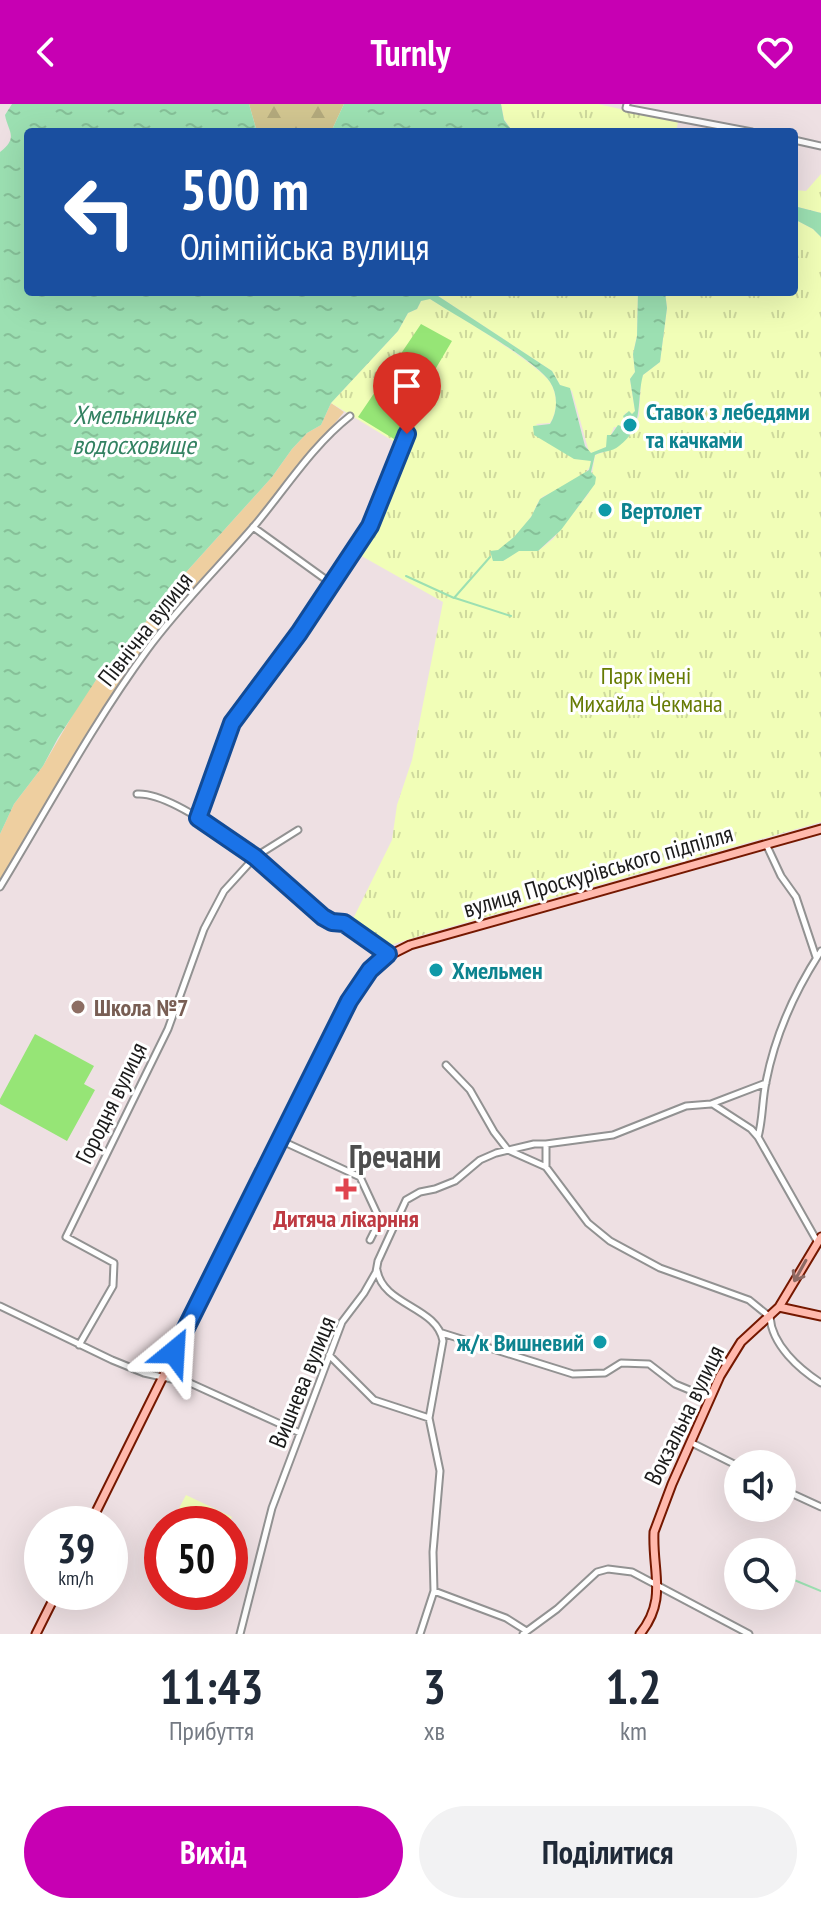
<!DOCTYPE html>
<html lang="uk">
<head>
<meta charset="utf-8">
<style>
	body { margin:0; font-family:"PT Sans Narrow",sans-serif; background:#f2f2f3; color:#1f2937; height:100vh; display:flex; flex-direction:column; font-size:30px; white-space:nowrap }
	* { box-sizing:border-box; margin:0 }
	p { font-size:26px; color:#747a83 }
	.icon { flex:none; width:44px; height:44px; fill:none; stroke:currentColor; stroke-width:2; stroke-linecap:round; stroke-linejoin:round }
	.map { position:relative; height:1530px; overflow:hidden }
	.panel { display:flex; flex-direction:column; background:#fff; flex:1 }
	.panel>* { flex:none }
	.hud { position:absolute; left:24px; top:24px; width:774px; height:168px; border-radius:8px; box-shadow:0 8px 32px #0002; background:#1a4fa0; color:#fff; overflow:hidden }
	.buttons { position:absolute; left:724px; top:1346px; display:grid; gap:16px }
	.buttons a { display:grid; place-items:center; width:72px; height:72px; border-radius:50%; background:#fff; box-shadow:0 8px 32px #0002; font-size:40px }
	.speed { position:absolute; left:24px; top:1402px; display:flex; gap:16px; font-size:40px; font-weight:700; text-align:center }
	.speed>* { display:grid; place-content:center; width:104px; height:104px; border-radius:50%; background:#fff; box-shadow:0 8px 32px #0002; line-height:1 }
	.speed small { font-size:20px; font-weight:400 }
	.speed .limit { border:12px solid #d22; background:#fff; color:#111 }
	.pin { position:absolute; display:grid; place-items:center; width:68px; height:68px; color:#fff; margin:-82px -34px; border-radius:50% 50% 50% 0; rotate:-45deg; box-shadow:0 0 8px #0007 }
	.pin .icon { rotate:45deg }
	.me { position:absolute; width:88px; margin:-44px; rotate:27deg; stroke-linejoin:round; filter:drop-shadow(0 0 6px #0008) }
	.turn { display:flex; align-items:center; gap:28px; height:168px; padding:0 24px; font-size:36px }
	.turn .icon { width:104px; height:104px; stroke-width:2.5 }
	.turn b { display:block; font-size:56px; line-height:68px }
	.eta { display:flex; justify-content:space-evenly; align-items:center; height:136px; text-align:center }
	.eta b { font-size:48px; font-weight:600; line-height:56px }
	.primary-button { display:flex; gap:16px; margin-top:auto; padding:16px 24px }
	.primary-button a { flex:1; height:92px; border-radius:48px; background:#c700b3; color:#fff; font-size:32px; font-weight:600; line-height:92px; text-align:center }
	.primary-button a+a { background:#f2f2f3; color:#1f2937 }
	header { display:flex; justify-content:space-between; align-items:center; height:104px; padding:0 24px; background:#c700b3; color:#fff; font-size:36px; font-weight:600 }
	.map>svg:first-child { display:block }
	.grass { fill:#eecfa0 }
	.forest { fill:url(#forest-firs) }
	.park { fill:url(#park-tufts) }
	.pitch { fill:#96e576 }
	.water { fill:url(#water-ripples) }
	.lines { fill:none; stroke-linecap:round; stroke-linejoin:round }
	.stream { stroke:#9ce0b2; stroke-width:2 }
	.street-casing { stroke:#929292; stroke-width:9 }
	.secondary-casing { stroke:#751800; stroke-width:11 }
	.street { stroke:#fff; stroke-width:5 }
	.secondary { stroke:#ffb9ad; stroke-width:7 }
	.oneway { stroke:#8d6a64 }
	.route-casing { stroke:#114b97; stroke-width:20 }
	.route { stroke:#1a73e8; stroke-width:14 }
	.culture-dot { fill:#0f9aa8; stroke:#fff; stroke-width:3 }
	.education-dot { fill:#8d6e63; stroke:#fff; stroke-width:3 }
	.health-dot { fill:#e0444e; stroke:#fff; stroke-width:3 }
	.labels { text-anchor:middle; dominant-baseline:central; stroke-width:6; stroke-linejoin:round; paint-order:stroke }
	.culture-label { font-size:24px; font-weight:bold; fill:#0d838f; stroke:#fff; text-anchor:start }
	.street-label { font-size:24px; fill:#1b1b1b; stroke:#fff }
	.park-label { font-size:24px; fill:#667b03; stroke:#fff }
	.education-label { font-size:24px; font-weight:bold; fill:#785e54; stroke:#fff; text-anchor:start }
	.health-label { font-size:24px; font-weight:bold; fill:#be3a42; stroke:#fff }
	.water-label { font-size:26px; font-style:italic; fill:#338262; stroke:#fff }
	.district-label { font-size:32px; font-weight:bold; fill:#4e4e4e; stroke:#fff }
</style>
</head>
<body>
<header><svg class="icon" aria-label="back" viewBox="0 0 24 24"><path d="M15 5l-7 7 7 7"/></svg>Turnly<svg class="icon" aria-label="heart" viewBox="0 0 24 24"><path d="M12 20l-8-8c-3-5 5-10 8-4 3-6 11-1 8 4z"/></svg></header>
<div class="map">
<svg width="821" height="1530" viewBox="0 0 821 1530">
	<defs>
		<pattern id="forest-firs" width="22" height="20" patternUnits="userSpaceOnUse" patternTransform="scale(2)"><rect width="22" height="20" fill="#d1c590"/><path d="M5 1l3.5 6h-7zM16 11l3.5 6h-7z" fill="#b3a97c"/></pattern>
		<pattern id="park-tufts" width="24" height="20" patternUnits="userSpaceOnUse" patternTransform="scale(2)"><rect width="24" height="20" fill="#f1feb7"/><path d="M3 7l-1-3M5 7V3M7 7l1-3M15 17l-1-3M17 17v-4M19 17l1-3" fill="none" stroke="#ced99d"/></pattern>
		<pattern id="water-ripples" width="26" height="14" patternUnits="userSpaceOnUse" patternTransform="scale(2)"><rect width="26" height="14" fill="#9ce0b2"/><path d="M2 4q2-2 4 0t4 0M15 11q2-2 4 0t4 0" fill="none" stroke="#86c098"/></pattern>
	</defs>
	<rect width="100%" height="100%" fill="#eee0e3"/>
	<!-- grass -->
	<path class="grass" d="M 331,299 L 344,308 L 251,421 L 189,488 L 146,542 L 106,600 L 0,776 L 0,730 L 14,700 L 43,662 L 85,590 L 114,554 L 136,532 L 160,497 L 272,373 L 292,345 L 307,329 L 321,321 Z"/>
	<!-- forest -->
	<path class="forest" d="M 249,0 L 344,0 L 331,28 L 257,28 Z"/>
	<!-- park -->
	<path class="park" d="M 501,0 L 598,0 L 678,18 L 676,28 L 513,28 L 504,15 Z
		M 821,70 L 821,109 L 794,102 L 794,86 L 806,87 Z
		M 794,115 L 813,125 L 821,133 L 821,718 L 432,828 L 394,840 L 383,847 L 349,823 L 392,736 L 397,701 L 412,656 L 443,498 L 358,450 L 373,424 L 398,340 L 331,299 L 398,227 L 408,209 L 417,205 L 421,197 L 428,194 C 450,206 538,260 550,278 C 558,291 558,307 550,319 L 536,320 L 581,356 L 589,356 L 592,359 C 585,375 559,385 544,392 C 536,397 536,407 530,414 C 522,426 510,438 498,447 L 503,457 L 518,447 L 538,447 L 553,435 L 589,389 L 595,351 L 607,347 L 634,321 L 639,312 L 641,276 L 643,271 L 660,258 L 667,204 L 665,188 L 794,188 Z
		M 432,188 L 638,188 L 637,232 L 633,250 L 635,268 L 630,275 L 635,307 L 632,311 L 625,309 L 624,324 L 614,323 L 606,343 L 592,349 L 589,348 L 572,287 L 560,281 L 552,267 Z
		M 186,1391 L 232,1413 L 228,1420 L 196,1420 L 176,1410 Z"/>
	<!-- pitch -->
	<path class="pitch" d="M 421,220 L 452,237 L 394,335 L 358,313 Z
		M 35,930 L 94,962 L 84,980 L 95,986 L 67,1037 L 0,1000 L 0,995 Z"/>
	<!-- water -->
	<path class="water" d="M 12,0 L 249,0 L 257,28 L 28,28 L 28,188 L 432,188 L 552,267 L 560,281 L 570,284 L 585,342 L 591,349 L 606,343 L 607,331 L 611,331 L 618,321 L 624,323 L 626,319 L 623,312 L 629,307 L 632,310 L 635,307 L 630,275 L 635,268 L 633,250 L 637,232 L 638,188 L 665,188 L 667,204 L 660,258 L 643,271 C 636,296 645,323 619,342 C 612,348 602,347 595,351 L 591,368 L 596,373 L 595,380 L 561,426 L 538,447 L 519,447 L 503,457 L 493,457 L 490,447 L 498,446 L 514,433 L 531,413 L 540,395 L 589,366 L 591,357 L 574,355 L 534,331 L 533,322 L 550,320 C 558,307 558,290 550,278 C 535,255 456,212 430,195 L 421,197 L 417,205 L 408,209 L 398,227 L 331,299 L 321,321 L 307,329 L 292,345 L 272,373 L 160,497 L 136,532 L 98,573 L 58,634 L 43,662 L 14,700 L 0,730 L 0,48 C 19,33 8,28 5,11 Z
		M 344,0 L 501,0 L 504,16 L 513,28 L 331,28 Z
		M 794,102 L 821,109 L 821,133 L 813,125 L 794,115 Z"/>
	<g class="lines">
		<!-- stream -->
		<path class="stream" d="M 406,472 L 454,494 L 490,453
			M 455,494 L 511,512
			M 782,1471 L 821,1487"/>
		<defs>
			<path id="street" d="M 627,0 L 626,4 L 752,28
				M 794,36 L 821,42
				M 253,423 L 332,480
				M 137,690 C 180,687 291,780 323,813 L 332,818 L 344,819 L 388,850
				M 198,714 L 232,619 L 299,529 L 370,422 L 407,330
				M 766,740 L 781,772 L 796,793 L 816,853
				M 0,783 C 48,704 92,621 147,546 C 180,501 219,463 255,421 C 286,384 312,342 350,312
				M 446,961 L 470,986 L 494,1028 L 508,1046 L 546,1063 L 588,1119 L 610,1137 L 660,1164 L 749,1196 L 770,1213 C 772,1241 799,1265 821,1279
				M 714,1001 L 751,1025 L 758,1033 L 817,1137
				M 758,1033 C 763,1015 762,996 766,978 C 775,931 795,887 821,847
				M 280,1036 L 360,1073 L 380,1116 L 370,1136
				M 546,1063 L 546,1040
				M 377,1166 C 383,1202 437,1202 443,1237 L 429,1314 L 440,1367 L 433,1448 L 434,1487 L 420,1530
				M 0,1202 L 112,1256 L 144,1269 L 190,1279 L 300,1329
				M 442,1229 L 573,1270 L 605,1269 L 621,1259 L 649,1260 L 675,1280 L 709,1294
				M 79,1241 L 113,1182 L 114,1159 L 66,1133 L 168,925 L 204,825 L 224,787 L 255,753 L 298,726
				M 329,1251 L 374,1296 L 429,1314
				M 692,1339 L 738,1362
				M 782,1385 L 821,1403
				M 434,1487 L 506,1514 L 525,1526
				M 240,1530 L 272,1404 L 342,1218 L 364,1189 L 376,1168 L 378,1157 L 406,1096 L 420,1088 L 435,1085 L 455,1077 L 480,1056 L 496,1049 L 534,1040 L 546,1040 L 613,1031 L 686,1002 L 711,1000 L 766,979
				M 523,1530 L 557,1505 L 597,1468 L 608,1465 L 632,1468 L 749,1530"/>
			<path id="secondary" d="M 779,1203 L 821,1212
				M 90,1420 L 349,897 L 380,856 L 410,841 L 821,725
				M 36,1530 L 57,1488
				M 640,1530 C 668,1495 652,1468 654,1428 L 672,1380 L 720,1272 L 741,1238 L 779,1203 L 821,1133"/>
		</defs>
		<!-- street casing -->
		<use href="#street" class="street-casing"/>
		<!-- secondary casing -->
		<use href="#secondary" class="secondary-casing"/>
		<!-- street -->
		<use href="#street" class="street"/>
		<!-- secondary -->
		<use href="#secondary" class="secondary"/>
	</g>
	<!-- one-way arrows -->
	<defs><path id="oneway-shaft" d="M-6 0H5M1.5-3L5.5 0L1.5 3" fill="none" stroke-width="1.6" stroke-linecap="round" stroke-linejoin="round" transform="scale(2)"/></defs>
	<use class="oneway" href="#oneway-shaft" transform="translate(800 1167) rotate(119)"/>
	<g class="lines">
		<defs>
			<path id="route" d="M 174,1248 L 349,897 L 370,866 L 388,850 L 344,819 L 332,818 L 323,813 L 255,753 L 198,714 L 232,619 L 299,529 L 370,422 L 407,330"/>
		</defs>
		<!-- route casing -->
		<use href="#route" class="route-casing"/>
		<!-- route -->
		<use href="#route" class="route"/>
	</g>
	<!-- markers -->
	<g class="culture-dot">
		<circle cx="630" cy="321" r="8"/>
		<circle cx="605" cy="406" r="8"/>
		<circle cx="436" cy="866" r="8"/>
		<circle cx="600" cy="1238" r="8"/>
	</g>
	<circle class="education-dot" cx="78" cy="903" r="8"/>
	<path class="health-dot" d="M342 1073h8v8h8v8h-8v8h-8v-8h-8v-8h8z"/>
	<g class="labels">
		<!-- culture labels -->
		<g class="culture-label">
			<text x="646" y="307">Ставок з лебедями<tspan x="646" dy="28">та качками</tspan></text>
			<text x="621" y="406">Вертолет</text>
			<text x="452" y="866">Хмельмен</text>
			<text x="584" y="1238" text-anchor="end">ж/к Вишневий</text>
		</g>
		<!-- street labels -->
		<g class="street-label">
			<text transform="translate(145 525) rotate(-52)">Північна вулиця</text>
			<text transform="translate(598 767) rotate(-16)">вулиця Проскурівського підпілля</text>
			<text transform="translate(111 999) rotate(-64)">Городня вулиця</text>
			<text transform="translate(302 1278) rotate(-68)">Вишнева вулиця</text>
			<text transform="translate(684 1311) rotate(-64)">Вокзальна вулиця</text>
		</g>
		<!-- park labels -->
		<g class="park-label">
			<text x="646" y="571">Парк імені<tspan x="646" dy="28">Михайла Чекмана</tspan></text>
		</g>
		<!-- education labels -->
		<g class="education-label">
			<text x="94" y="903">Школа №7</text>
		</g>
		<!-- health labels -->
		<g class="health-label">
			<text x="346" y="1114">Дитяча лікарння</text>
		</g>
		<!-- water labels -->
		<g class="water-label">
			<text x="134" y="310">Хмельницьке<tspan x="134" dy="30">водосховище</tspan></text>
		</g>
		<!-- district labels -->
		<g class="district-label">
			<text x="395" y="1052">Гречани</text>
		</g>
	</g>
</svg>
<div class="buttons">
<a><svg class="icon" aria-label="sound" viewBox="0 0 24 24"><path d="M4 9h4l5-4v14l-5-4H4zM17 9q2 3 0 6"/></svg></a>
<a><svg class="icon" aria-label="search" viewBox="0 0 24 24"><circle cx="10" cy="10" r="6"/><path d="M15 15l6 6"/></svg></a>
</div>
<div class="speed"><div>39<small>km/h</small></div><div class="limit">50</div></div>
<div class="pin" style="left:407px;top:330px;background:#d93025"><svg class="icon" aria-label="arrive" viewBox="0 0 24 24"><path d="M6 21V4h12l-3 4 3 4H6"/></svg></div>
<svg class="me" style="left:174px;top:1248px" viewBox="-20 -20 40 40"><path d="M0-17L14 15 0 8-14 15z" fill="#1a73e8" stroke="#fff" stroke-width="4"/></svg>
<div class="hud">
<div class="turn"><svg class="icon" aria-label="left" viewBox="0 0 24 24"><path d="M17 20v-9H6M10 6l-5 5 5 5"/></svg><div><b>500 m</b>Олімпійська вулиця</div></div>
</div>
</div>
<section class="panel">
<div class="eta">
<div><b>11:43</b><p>Прибуття</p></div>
<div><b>3</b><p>хв</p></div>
<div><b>1.2</b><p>km</p></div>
</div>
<div class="primary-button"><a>Вихід</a><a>Поділитися</a></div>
</section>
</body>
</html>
